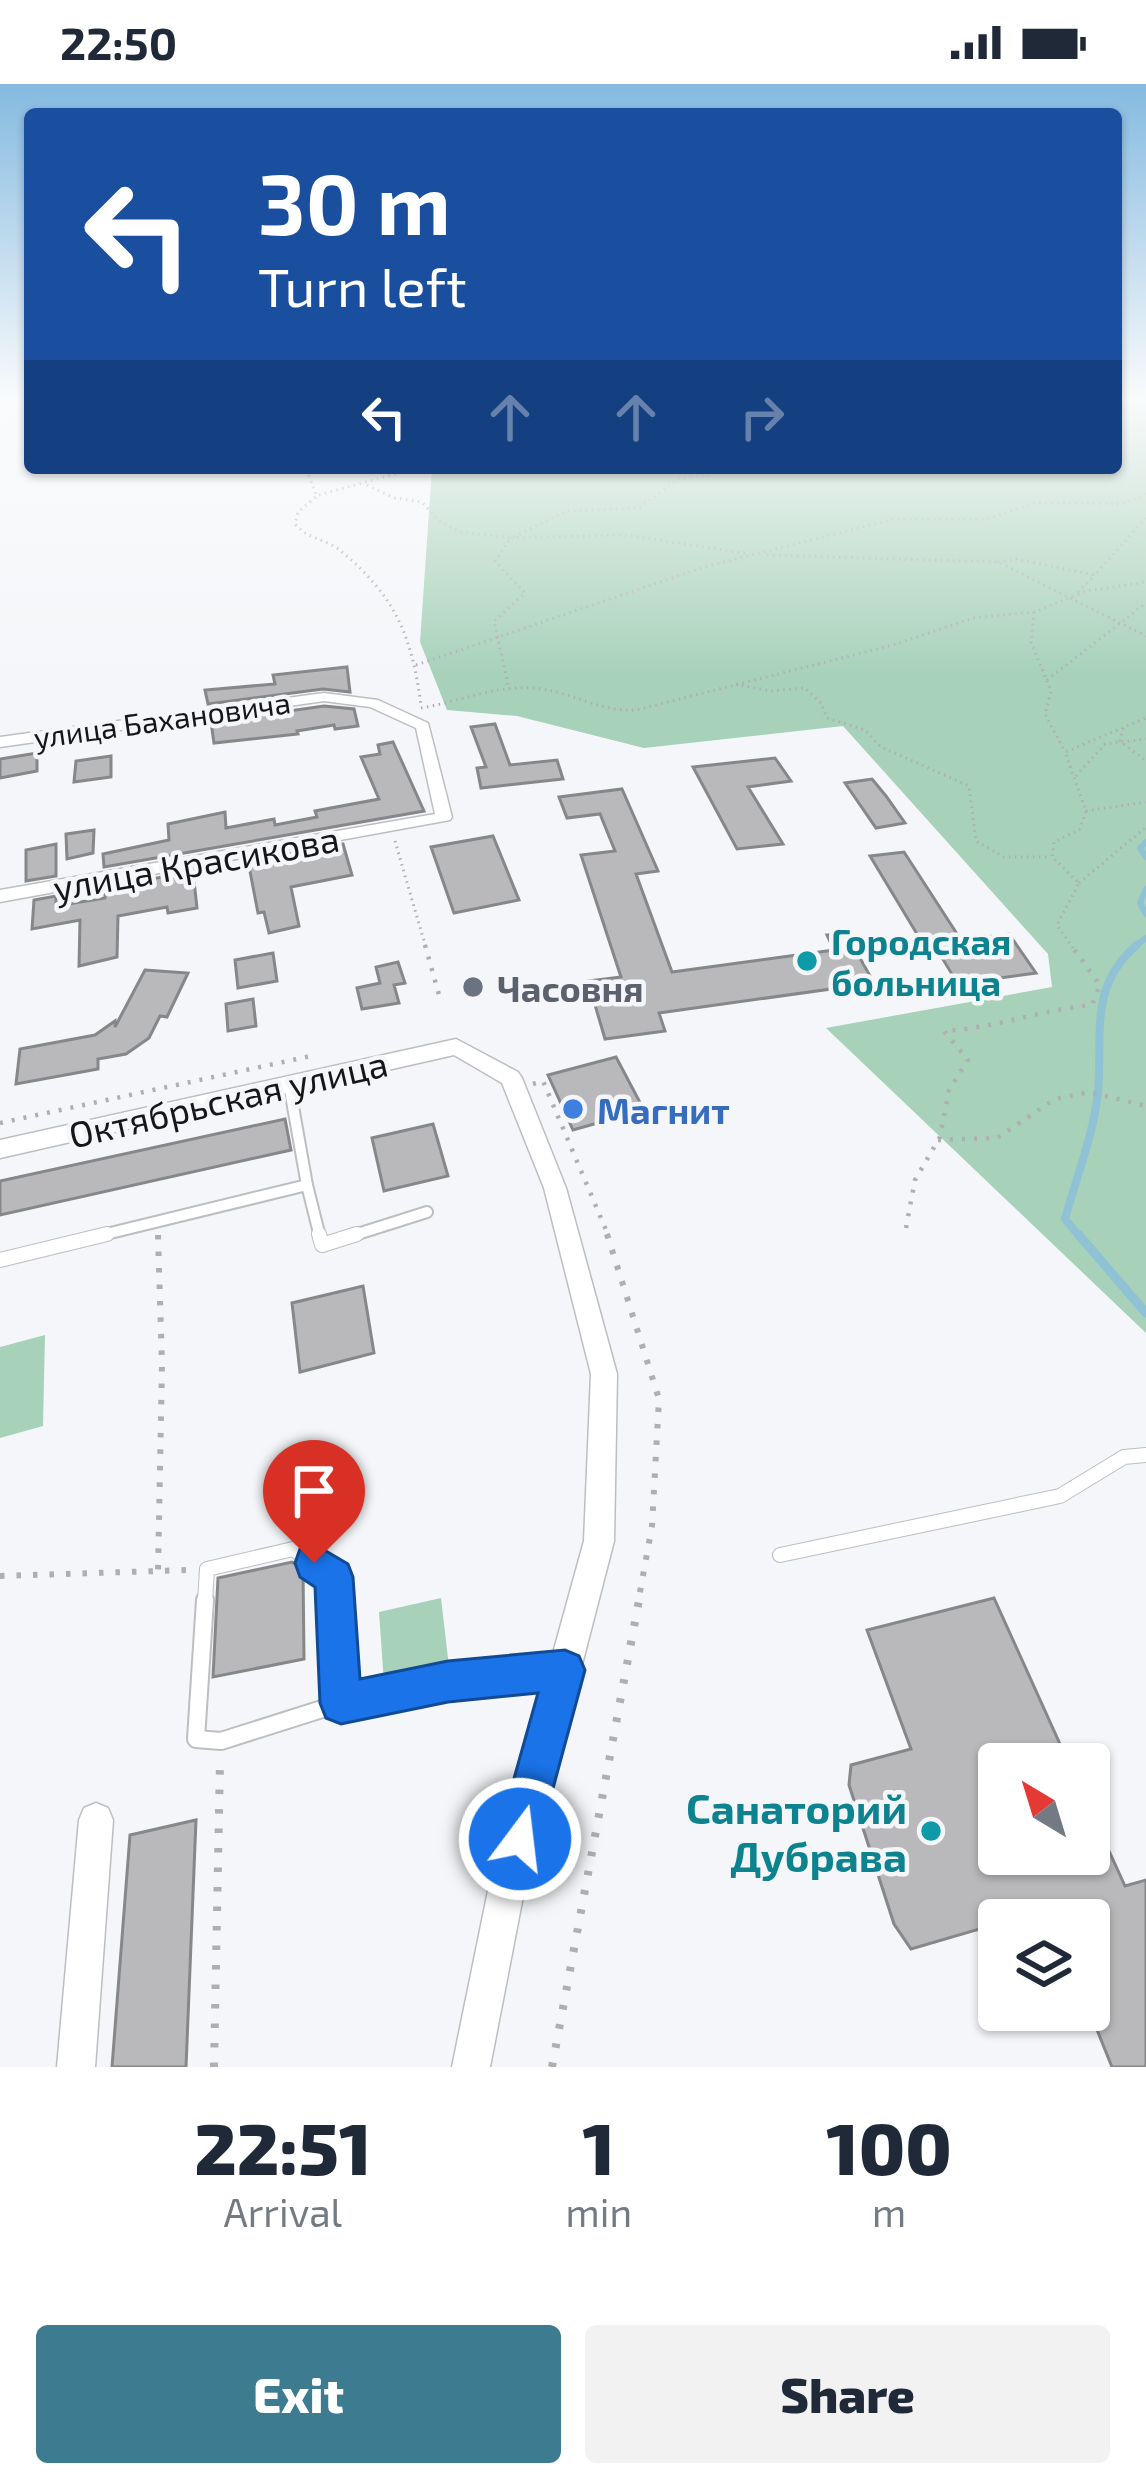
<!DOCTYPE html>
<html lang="en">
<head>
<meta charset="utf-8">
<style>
	body { margin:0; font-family:"Exo 2",sans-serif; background:#f2f2f3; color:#1f2937; height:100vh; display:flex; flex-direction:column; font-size:45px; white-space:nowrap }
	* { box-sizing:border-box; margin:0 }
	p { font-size:39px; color:#747a83 }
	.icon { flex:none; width:66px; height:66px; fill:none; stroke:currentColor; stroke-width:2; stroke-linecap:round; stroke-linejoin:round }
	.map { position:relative; height:1983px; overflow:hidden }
	.sheet { display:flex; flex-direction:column; background:#fff; flex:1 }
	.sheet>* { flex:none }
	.hud { position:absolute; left:24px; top:24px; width:1098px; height:366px; border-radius:12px; box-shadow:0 3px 9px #0004; background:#1a4fa0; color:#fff; overflow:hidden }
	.needle { width:78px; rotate:322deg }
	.controls { position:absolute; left:978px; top:1659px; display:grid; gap:24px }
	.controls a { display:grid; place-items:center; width:132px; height:132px; border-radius:12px; background:#fff; box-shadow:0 3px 9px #0004; font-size:60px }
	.pin { position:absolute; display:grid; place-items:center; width:102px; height:102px; color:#fff; margin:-123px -51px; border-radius:50% 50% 50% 0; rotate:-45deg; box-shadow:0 0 12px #0007 }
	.pin .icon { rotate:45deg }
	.me { position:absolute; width:132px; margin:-66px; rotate:15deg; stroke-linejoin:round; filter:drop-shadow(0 0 9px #0008) }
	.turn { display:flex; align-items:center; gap:42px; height:252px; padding:0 36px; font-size:54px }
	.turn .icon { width:156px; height:156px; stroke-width:2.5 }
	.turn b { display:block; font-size:84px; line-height:102px }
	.lanes { display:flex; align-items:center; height:114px; padding:0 36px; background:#0003; justify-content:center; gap:60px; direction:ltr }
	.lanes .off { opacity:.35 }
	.eta { display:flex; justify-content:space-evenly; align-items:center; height:204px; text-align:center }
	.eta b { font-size:72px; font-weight:800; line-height:84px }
	.action { display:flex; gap:24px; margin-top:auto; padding:24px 36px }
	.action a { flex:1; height:138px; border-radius:12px; background:#3c7b90; color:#fff; font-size:48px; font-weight:800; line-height:138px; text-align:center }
	.action a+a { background:#f2f2f3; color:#1f2937 }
	.status { display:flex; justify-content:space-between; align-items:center; height:84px; padding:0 60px; background:#fff; direction:ltr }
	.status svg { height:33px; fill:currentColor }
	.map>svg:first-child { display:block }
	.green { fill:#a7d1b9 }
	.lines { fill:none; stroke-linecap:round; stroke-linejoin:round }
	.stream-far2 { stroke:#8ec2d4; stroke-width:6 }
	.stream-far1 { stroke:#8ec2d4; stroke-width:8 }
	.stream { stroke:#8ec2d4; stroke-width:9 }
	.building { fill:#b9b9bc; stroke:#868789; stroke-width:3 }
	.service-far2-casing { stroke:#bcbec0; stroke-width:14 }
	.service-far1-casing { stroke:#bcbec0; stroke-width:16 }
	.service-casing { stroke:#bcbec0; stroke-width:20 }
	.minor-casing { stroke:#bcbec0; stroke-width:3 }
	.path-far3 { stroke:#adafb1; stroke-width:3; stroke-dasharray:1.5 4.5; stroke-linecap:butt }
	.path-far2 { stroke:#adafb1; stroke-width:4.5; stroke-dasharray:3 9; stroke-linecap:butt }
	.path-far1 { stroke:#adafb1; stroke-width:6; stroke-dasharray:4.5 12; stroke-linecap:butt }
	.path { stroke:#adafb1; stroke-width:8; stroke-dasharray:4.5 15; stroke-linecap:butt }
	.service-far2 { stroke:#fff; stroke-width:10 }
	.service-far1 { stroke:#fff; stroke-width:14 }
	.service { stroke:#fff; stroke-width:16 }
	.minor { fill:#fff; fill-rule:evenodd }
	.route { fill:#1a73e8; stroke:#114b97; stroke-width:3 }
	.culture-dot { fill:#0f9aa8; stroke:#f4f6f9; stroke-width:4.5 }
	.worship-dot { fill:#6b7280; stroke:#f4f6f9; stroke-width:4.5 }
	.shop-dot { fill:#3f7fe0; stroke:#f4f6f9; stroke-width:4.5 }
	.labels { text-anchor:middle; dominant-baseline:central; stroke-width:9; stroke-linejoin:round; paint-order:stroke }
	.far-street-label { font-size:30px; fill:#151617; stroke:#f4f6f9 }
	.street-label { font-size:36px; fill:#151617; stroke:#f4f6f9 }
	.culture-label { font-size:36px; font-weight:bold; fill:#0d838f; stroke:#f4f6f9; text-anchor:start }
	.worship-label { font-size:36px; font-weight:bold; fill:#5b616d; stroke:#f4f6f9; text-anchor:start }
	.shop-label { font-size:36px; font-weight:bold; fill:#366cbe; stroke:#f4f6f9; text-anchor:start }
	.near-culture-label { font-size:42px; font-weight:bold; fill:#0d838f; stroke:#f4f6f9; text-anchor:end }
</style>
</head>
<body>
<div class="status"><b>22:50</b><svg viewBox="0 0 49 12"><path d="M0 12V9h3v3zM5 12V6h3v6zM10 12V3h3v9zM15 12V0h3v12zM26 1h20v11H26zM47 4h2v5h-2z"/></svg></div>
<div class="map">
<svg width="1146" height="1983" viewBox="0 0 1146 1983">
	<rect width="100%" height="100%" fill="#f4f6f9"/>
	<!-- green -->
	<path class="green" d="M 1116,315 L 1146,315 L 1146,1249 L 826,944 L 1052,903 L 1048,870 L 843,642 L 644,664 L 517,632 L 447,626 L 420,558 L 432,384 L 1116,384 Z
		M 45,1251 L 43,1342 L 0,1354 L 0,1263 Z
		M 441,1514 L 449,1583 L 384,1599 L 379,1528 Z"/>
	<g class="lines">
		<!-- stream-far2 -->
		<path class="stream-far2" d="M 1146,758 L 1140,764 L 1146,773
			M 1146,805 L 1140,819 L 1146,830
			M 1133,864 L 1146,854"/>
		<!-- stream-far1 -->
		<path class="stream-far1" d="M 1080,1153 L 1065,1135 C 1076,1094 1094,1049 1098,1008 C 1103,951 1088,902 1137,861"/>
		<!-- stream -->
		<path class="stream" d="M 1078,1150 L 1146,1229"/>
	</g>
	<!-- building -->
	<path class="building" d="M 347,583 L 350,608 L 323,605 L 208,620 L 205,606 L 275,600 L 273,591 Z
		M 324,622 L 354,625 L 358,642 L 335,645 L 334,641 L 297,647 L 298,650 L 214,659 L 211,638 Z
		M 495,640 L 510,681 L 557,676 L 563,695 L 481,704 L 477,684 L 486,683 L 471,643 Z
		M 393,658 L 424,727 L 104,783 L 103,770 L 169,756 L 168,740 L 225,728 L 226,744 L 274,735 L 275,741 L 317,733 L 315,727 L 379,715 L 361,673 L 380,670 L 378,661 Z
		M 37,669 L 37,687 L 0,694 L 0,675 Z
		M 111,672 L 111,693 L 74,698 L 76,677 Z
		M 775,674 L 791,697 L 748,703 L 783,760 L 737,765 L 693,683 Z
		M 872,695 L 886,712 L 905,739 L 876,744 L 845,699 Z
		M 622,705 L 658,787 L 636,790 L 672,888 L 834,866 L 827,851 L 846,849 L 874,899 L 659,929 L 665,947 L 605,955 L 588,897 L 621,893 L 581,771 L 615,767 L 600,730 L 567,734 L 559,713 Z
		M 94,746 L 93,769 L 67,775 L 66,750 Z
		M 493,752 L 519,816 L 454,829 L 431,763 Z
		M 56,760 L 56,792 L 26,797 L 26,766 Z
		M 343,760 L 352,791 L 291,803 L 299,842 L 269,849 L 264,828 L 258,829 L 248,777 Z
		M 904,768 L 961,856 L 1009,850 L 1036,889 L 958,900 L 933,859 L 923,860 L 870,772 Z
		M 193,787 L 197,824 L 168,829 L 167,823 L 118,832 L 117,873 L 79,882 L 80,836 L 32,845 L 34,816 L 56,812 L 56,822 L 105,814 L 105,804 Z
		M 273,869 L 277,897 L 238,904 L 235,876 Z
		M 398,878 L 405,899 L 394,901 L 399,919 L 362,925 L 357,904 L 380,899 L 376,883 Z
		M 145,886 L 188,889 L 167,933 L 160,932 L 149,954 L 126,970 L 98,975 L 98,985 L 16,1000 L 20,965 L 95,951 L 115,937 L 115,943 Z
		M 253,915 L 256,942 L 228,947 L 226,920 Z
		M 616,973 L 644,1026 L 573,1046 L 548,991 Z
		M 285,1035 L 291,1066 L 0,1131 L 0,1097 Z
		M 433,1040 L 448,1092 L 384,1107 L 372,1054 Z
		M 363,1202 L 374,1269 L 300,1288 L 292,1219 Z
		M 292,1478 L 303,1486 L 304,1575 L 213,1593 L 218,1494 Z
		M 994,1514 L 1069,1680 L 999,1680 L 999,1770 L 1089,1770 L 1089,1723 L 1125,1802 L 1146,1796 L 1146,1983 L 1112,1983 L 1089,1926 L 1089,1836 L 1053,1836 L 1048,1825 L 911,1865 L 894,1840 L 849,1701 L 851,1681 L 911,1665 L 867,1546 Z
		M 196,1736 L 186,1983 L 112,1983 L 130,1751 Z"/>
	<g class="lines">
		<defs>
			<path id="service-far2" d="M 307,1101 L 320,1153
				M 94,1153 L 307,1101 L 289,1000
				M 348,1153 L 427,1128"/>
			<path id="service-far1" d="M 319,1150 L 322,1161 L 357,1150
				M 0,1176 L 107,1150
				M 780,1471 L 1060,1412 L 1124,1373 L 1146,1371
				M 205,1519 L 207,1485 L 293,1465 L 334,1493 L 335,1519"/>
			<path id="service" d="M 205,1516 L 196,1655 L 221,1657 L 341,1619 L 335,1516
				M 341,1619 L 448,1598 L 557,1587"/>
			<path id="minor" d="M 324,609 L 378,616 L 428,639 L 452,733 L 450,736 L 0,818 L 0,806 L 435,730 L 416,644 L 370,623 L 324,617 L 0,663 L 0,653 Z
				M 456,955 L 518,988 L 522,994 L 566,1104 L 617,1290 L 614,1457 L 526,1797 L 490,1983 L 452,1983 L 490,1797 L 584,1457 L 591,1290 L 544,1104 L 502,999 L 454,971 L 0,1074 L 0,1056 Z
				M 96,1719 L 108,1724 L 113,1736 L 95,1983 L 57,1983 L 79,1736 L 84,1724 Z"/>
		</defs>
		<!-- service-far2 casing -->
		<use href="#service-far2" class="service-far2-casing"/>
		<!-- service-far1 casing -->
		<use href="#service-far1" class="service-far1-casing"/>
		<!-- service casing -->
		<use href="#service" class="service-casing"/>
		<!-- minor casing -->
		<use href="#minor" class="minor-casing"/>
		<!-- path-far3 -->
		<path class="path-far3" d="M 1116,318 L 1146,327
			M 1116,333 L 1146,333
			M 300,384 L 307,388 L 317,412 L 298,428 L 295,440 C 307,455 327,455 342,468 C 396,513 412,553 421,621
			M 367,401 L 394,414 L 422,418 L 439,437 L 460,448 L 511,454 L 495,477 L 525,509 L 494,537 L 509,605
			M 319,411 L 417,384
			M 514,453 L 566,427 L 639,424 L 678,395 L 708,392 L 718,384
			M 511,454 L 626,451 L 749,470
			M 767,471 L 998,478 L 1146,552
			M 998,478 L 1016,475 L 1095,491 L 1146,434
			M 1078,508 L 1095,491
			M 1034,528 L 1031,558 L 1051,607 L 1045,630 L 1065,668
			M 416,581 L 704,483 L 894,435 L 987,435 L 1035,419 L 1122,420 L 1146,410
			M 1047,596 L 1146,519
			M 736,600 L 770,607 L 805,604 L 821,619 L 827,634 L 865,646 L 881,663 L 969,702 L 976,757 L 1004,773 L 1051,773
			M 421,624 C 458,618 496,601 534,604 C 570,607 599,628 636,626 L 893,561 L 973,534 L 1034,528 L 1086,507 L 1146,498
			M 1123,644 L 1120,657 L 1146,677
			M 1076,692 L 1105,660 L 1146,655
			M 1086,727 L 1146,718
			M 395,757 L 426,864
			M 1079,799 L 1146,743
			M 1073,864 L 1057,841 L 1079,799 L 1052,773 L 1054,758 L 1080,745 L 1086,727 L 1065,668 L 1146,634"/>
		<!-- path-far2 -->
		<path class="path-far2" d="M 425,861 L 441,918
			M 533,1000 L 543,997 L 609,1153
			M 0,1039 L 311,972 L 312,977
			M 938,1056 L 997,1054 L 1055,1015 L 1089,1008 L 1146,1022
			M 906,1144 L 915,1096 L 940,1053 L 949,1006 L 968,976 L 944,947 C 996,944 1040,926 1092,921 L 1100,901 L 1071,861"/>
		<!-- path-far1 -->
		<path class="path-far1" d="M 607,1150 L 659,1315 L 652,1442 L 638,1519
			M 158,1151 L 162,1281 L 158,1488
			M 0,1492 L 189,1486"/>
		<!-- path -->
		<path class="path" d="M 214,1983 L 220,1677
			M 552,1983 L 639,1516"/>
		<!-- service-far2 -->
		<use href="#service-far2" class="service-far2"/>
		<!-- service-far1 -->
		<use href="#service-far1" class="service-far1"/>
		<!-- service -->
		<use href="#service" class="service"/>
		<!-- minor -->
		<use href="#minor" class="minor"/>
	</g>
	<!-- sky -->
	<linearGradient id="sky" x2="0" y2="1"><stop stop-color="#84bae0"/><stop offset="0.53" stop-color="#fafbfc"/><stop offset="1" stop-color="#fafbfc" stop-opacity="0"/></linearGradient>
	<rect width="1146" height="593" fill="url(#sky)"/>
	<!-- route -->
	<path class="route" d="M 314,1460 L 348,1480 L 353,1493 L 360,1595 L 448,1577 L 565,1566 L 579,1572 L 585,1586 L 535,1771 L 520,1777 L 504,1771 L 497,1755 L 538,1609 L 448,1618 L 341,1640 L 326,1634 L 320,1619 L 315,1503 L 300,1493 L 295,1479 L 300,1465 Z"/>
	<!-- markers -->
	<g class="culture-dot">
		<circle cx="807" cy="877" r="12"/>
		<circle cx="931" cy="1747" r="12"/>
	</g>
	<circle class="worship-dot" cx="473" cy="903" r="12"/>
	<circle class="shop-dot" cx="573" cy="1025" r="12"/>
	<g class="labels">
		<!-- far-street labels -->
		<g class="far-street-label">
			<text transform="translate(162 635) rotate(-8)">улица Бахановича</text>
		</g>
		<!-- street labels -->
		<g class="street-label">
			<text transform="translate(196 778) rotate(-10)">улица Красикова</text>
			<text transform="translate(228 1014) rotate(-13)">Октябрьская улица</text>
		</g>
		<!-- culture labels -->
		<g class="culture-label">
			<text x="831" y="856">Городская<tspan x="831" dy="41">больница</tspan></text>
		</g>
		<!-- worship labels -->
		<g class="worship-label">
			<text x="497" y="903">Часовня</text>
		</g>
		<!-- shop labels -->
		<g class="shop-label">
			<text x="597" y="1025">Магнит</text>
		</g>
		<!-- near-culture labels -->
		<g class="near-culture-label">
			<text x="907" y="1723">Санаторий<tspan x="907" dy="48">Дубрава</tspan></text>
		</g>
	</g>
</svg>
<div class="controls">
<a><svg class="needle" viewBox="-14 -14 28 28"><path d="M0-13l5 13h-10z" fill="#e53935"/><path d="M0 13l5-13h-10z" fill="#747a83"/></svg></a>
<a><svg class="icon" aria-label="layers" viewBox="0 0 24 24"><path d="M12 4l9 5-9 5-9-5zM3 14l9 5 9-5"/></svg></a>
</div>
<div class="pin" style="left:314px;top:1479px;background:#d93025"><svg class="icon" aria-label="arrive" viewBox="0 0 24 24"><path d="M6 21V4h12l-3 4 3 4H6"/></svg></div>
<svg class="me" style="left:520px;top:1755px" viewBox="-20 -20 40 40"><circle r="17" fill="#1a73e8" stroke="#fff" stroke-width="3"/><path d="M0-11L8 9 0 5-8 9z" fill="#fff"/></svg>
<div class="hud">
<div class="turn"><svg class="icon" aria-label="left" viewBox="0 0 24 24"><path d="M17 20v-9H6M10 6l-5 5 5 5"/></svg><div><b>30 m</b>Turn left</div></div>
<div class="lanes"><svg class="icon" aria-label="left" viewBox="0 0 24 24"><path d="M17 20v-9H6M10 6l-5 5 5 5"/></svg><svg class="icon off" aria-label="ahead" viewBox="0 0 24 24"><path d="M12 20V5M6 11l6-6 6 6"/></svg><svg class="icon off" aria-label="ahead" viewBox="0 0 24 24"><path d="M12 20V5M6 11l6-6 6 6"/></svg><svg class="icon off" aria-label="right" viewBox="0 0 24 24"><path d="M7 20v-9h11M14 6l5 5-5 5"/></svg></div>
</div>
</div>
<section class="sheet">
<div class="eta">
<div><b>22:51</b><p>Arrival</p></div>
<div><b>1</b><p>min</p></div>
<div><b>100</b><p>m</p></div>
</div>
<div class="action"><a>Exit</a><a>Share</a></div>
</section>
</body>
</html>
